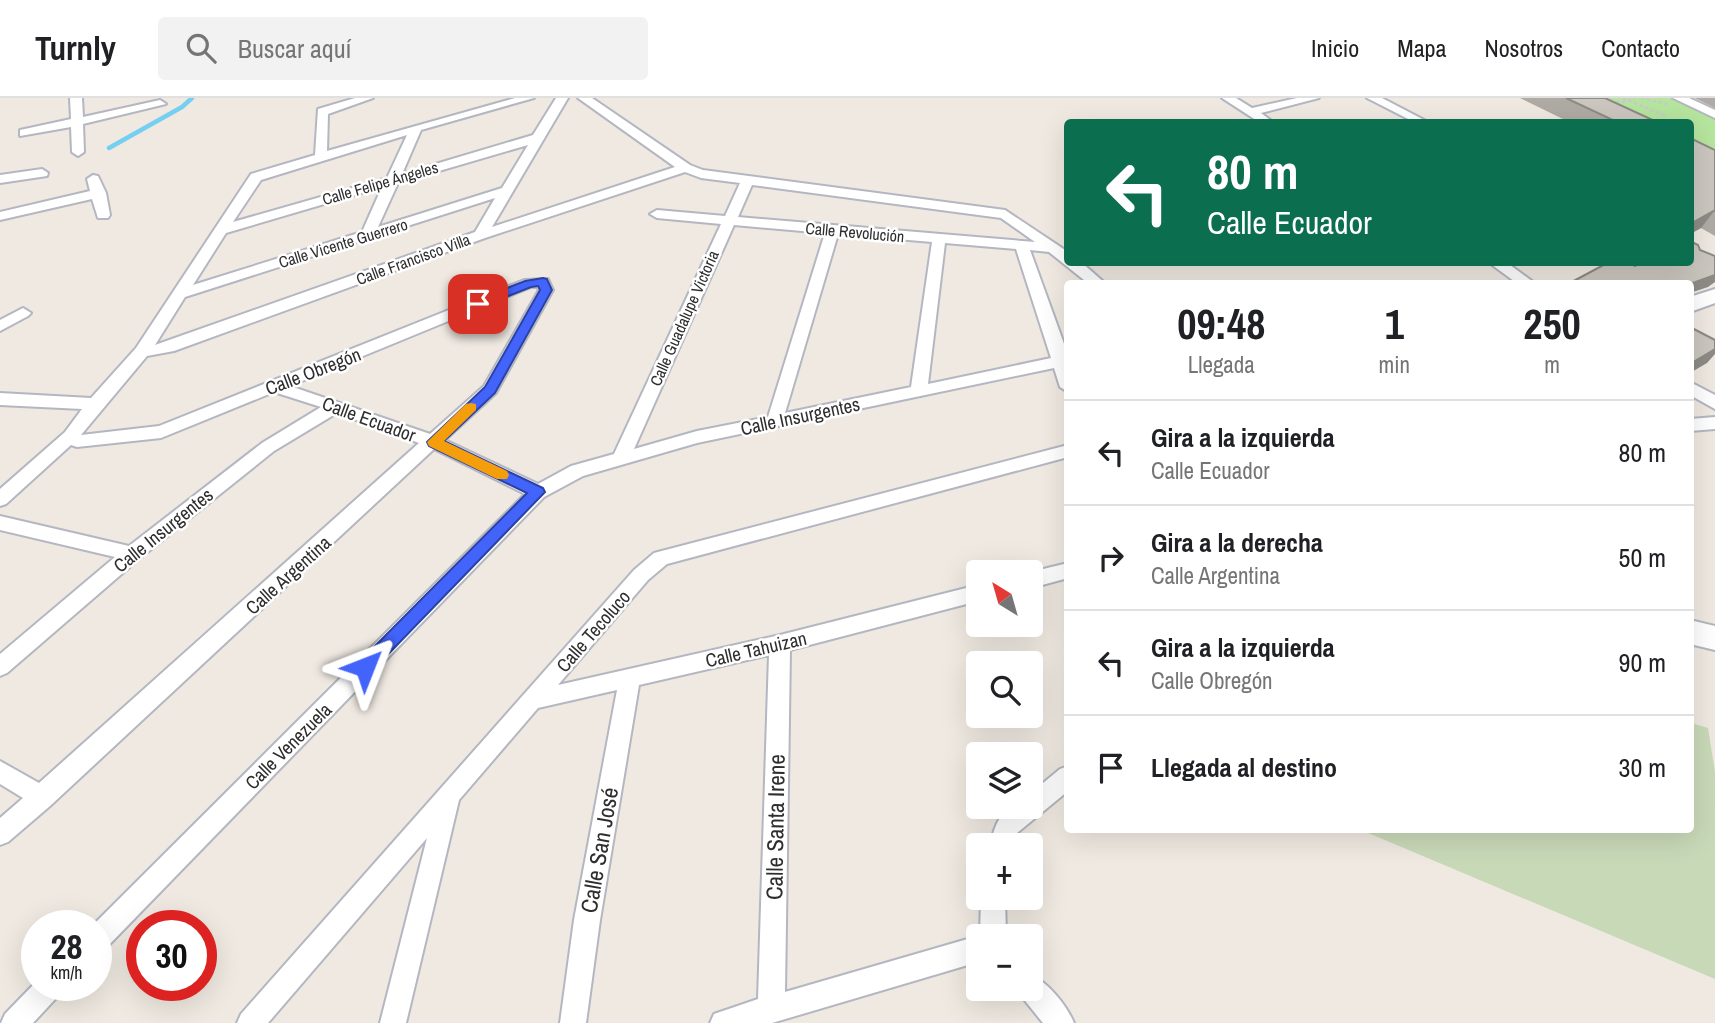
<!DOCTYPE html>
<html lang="es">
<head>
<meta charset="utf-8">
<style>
	body { margin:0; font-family:"Archivo Narrow",sans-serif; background:#f2f2f2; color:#202124; height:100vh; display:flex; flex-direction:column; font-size:26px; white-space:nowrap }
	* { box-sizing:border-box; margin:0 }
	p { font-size:23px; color:#757577 }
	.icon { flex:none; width:38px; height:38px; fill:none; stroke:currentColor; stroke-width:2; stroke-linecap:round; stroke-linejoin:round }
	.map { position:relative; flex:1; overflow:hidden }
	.drawer { position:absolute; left:1064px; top:182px; width:630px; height:553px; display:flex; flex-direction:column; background:#fff; border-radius:7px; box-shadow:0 7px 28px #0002 }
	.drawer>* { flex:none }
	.top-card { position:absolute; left:1064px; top:21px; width:630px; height:147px; border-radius:7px; box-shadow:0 7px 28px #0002; background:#0b6e4f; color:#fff; overflow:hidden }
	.needle { width:46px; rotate:323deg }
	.controls { position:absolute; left:966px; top:462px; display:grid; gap:14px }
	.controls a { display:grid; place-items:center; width:77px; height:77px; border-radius:7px; background:#fff; box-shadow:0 7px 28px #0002; font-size:35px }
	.speed { position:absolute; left:21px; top:812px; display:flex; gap:14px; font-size:35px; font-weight:700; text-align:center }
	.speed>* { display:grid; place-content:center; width:91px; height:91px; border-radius:50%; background:#fff; box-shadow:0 7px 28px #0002; line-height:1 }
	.speed small { font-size:18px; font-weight:400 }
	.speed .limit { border:10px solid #d22; background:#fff; color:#111 }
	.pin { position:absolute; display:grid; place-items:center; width:60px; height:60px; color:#fff; margin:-30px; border-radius:14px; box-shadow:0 4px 10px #0006 }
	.me { position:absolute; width:77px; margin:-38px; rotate:45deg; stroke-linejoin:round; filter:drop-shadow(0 0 5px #0008) }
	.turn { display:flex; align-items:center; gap:24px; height:147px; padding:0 28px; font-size:32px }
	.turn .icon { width:91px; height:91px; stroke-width:2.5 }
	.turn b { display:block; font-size:49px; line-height:60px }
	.eta { display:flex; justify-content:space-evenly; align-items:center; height:119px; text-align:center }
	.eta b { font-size:42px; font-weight:700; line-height:49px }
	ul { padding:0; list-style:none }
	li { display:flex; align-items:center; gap:21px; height:105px; padding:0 28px; border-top:2px solid #e0e0e0 }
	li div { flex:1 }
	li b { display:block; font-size:26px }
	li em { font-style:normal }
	header { display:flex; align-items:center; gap:42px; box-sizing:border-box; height:98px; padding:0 35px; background:#fff; border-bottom:2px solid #e0e0e0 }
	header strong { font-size:33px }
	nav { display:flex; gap:38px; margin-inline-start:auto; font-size:24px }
	.search { width:490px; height:63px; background:#f2f2f2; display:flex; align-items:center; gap:18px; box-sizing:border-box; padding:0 24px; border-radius:7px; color:#757577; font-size:26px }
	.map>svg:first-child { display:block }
	.green { fill:#b6e59e }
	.cemetery { fill:#c8d9b8 }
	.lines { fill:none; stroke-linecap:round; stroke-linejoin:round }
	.stream { stroke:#75cff0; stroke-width:4.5 }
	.street-casing { stroke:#b4b7c1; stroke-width:4 }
	.secondary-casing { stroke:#b4b7c1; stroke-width:4 }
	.path { stroke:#c9c9c9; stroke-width:2.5; stroke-dasharray:3.5 2.5; stroke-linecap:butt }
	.street { fill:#fff; fill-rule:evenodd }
	.secondary { fill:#fff; fill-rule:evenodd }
	.wall { fill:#afaba4 }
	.shaded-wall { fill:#8e8b86 }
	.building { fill:#cbc7bf; stroke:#8e8b86; stroke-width:2 }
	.route { fill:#4264fb; stroke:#2b41a3; stroke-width:2 }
	.slow { fill:#f59e0b }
	.labels { text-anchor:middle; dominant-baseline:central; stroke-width:5; stroke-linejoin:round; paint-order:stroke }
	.far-street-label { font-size:16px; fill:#2e2e2e; stroke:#fff }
	.street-label { font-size:19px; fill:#2e2e2e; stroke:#fff }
	.near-street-label { font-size:23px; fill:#2e2e2e; stroke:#fff }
</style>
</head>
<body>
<header>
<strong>Turnly</strong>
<div class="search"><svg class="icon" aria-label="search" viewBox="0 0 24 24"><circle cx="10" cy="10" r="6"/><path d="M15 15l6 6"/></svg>Buscar aquí</div>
<nav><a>Inicio</a><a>Mapa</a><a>Nosotros</a><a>Contacto</a></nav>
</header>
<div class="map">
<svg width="1715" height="925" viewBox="0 0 1715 925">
	<rect width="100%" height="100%" fill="#efe9e1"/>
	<!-- green -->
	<path class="green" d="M 1576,0 L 1671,0 L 1715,19 L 1715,68 L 1691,57 L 1690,24 L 1626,24 Z"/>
	<!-- cemetery -->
	<path class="cemetery" d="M 1691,625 L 1708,630 L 1715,674 L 1715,881 L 1361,732 L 1690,732 Z"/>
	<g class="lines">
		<!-- stream -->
		<path class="stream" d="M 109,50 L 182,9 L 192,0"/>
		<defs>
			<path id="street" d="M 70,0 L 82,0 L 83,19 L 160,2 L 166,6 L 83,26 L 84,54 L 78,58 L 72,54 L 71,29 L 20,38 L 20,32 L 71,21 Z
				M 355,0 L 373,0 L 328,16 L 327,53 L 515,0 L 534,0 L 421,32 L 402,76 L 533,37 L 556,0 L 568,0 L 492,129 L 675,69 L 578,0 L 592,0 L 690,67 L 703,72 L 1005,112 L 1068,154 L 1068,164 L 1081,164 L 1106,186 L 1089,186 L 1049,154 L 1030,152 L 1068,257 L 1068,294 L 1060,289 L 1054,270 L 697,345 L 583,378 L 544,399 L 105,851 L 96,855 L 96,828 L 92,828 L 525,396 L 434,351 L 50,708 L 8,744 L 0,747 L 0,720 L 23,700 L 0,686 L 0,663 L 39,685 L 419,345 L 337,315 L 274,353 L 139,461 L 7,575 L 0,578 L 0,556 L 115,459 L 0,432 L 0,418 L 129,448 L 262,345 L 321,309 L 274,294 L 161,340 L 77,349 L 71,347 L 6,406 L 0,408 L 0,391 L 65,334 L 82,311 L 0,307 L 0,295 L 91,300 L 136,250 L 251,76 L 315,57 L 318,11 ZM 407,37 L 387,80 L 233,124 L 261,82 ZM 528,47 L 502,90 L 378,129 L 398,85 ZM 685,74 L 701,80 L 740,85 L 725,118 L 657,112 L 650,116 L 657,120 L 721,126 L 614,356 L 571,368 L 538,386 L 445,342 L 496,295 L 553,192 L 548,181 L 524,182 L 159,328 L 81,337 L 147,258 L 174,253 L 485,140 ZM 752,87 L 1001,120 L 1035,144 L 738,119 ZM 382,89 L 362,134 L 193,187 L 226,135 ZM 495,100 L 475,134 L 155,247 L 185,199 ZM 734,127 L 825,135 L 768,319 L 697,333 L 634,351 ZM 838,136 L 932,144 L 911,289 L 785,315 ZM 945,145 L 1016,151 L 1051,260 L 928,286 ZM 531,189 L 537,189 L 539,192 L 484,288 L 430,336 L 290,288 Z
				M 1222,0 L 1236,0 L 1252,10 L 1297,0 L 1319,0 L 1261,15 L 1273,24 L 1259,24 Z
				M 1367,0 L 1382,0 L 1428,24 L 1414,24 Z
				M 1673,0 L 1689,0 L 1715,12 L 1715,20 Z
				M 42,71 L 48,75 L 47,78 L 0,85 L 0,77 Z
				M 93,77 L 98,78 L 106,95 L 110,117 L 108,120 L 98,120 L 92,101 L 0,122 L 0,114 L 90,93 L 87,81 Z
				M 1488,164 L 1506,164 L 1536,186 L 1518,186 Z
				M 23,210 L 31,215 L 28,218 L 0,233 L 0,222 Z
				M 1690,284 L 1715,297 L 1715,311 L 1690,297 Z
				M 1715,319 L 1715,331 L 1690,333 L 1690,321 Z
				M 1068,347 L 1068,359 L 667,466 L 648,482 L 558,587 L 780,537 L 978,487 L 978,503 L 790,552 L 785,894 L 978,838 L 978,864 L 772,925 L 710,925 L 714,916 L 758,901 L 769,557 L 639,587 L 600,822 L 586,925 L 560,925 L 574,822 L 617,592 L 538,610 L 459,702 L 406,925 L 380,925 L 427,740 L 268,925 L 237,925 L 241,916 L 634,472 L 654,455 Z
				M 1068,465 L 1068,480 L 1031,490 L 1031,474 Z
				M 1068,668 L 1068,693 L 1017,735 L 1014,747 L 990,747 C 997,720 1001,709 1031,709 L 1031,695 L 1060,671 Z
				M 981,800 L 1005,800 L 1006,838 L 980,838 Z
				M 1031,877 C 1048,884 1067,908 1074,925 L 1043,925 L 1022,899 L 1018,891 L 1031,891 Z
				M 37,883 L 37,887 L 64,887 L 60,896 L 33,925 L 1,925 L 5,916 Z"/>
			<path id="secondary" d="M 1715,191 L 1715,205 L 1690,214 L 1690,199 Z
				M 1690,522 L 1715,528 L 1715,552 L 1690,546 Z"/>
		</defs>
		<!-- street casing -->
		<use href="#street" class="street-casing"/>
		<!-- secondary casing -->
		<use href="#secondary" class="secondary-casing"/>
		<!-- path -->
		<path class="path" d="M 1623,0 L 1666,18
			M 1641,0 L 1667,6
			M 1610,3 L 1623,4 L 1635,0"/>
		<!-- street -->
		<use href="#street" class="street"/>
		<!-- secondary -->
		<use href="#secondary" class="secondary"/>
	</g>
	<!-- wall -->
	<path class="wall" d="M 1520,0 L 1605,0 L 1657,24 L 1569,24 Z
		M 1695,0 L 1715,0 L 1715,10 Z
		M 1690,40 L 1715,52 L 1715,138 L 1701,130 L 1690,136 Z"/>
	<!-- shaded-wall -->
	<path class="shaded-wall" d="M 1715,112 L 1701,130 L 1690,136 L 1690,126 Z
		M 1715,177 L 1715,184 L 1708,189 L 1690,195 L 1690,186 Z
		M 1715,251 L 1715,256 L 1707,265 L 1690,275 L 1690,266 Z"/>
	<!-- building -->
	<path class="building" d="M 1566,0 L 1605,0 L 1657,24 L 1617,24 Z
		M 1690,40 L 1715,52 L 1715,112 L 1690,126 Z
		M 1690,143 L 1698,147 L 1700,152 L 1715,158 L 1715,177 L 1690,186 L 1570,185 L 1609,164 L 1629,164 L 1635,168 L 1642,164 L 1648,167 L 1652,164 L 1690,164 Z
		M 1690,229 L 1715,242 L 1715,251 L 1690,266 Z"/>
	<!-- route -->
	<path class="route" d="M 543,180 L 547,181 L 552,192 L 495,295 L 444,343 L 543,390 L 545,394 L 371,574 L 365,576 L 359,574 L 356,569 L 359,564 L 527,395 L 429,348 L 427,344 L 485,289 L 540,192 L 538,188 L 531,189 L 478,210 L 474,209 L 474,203 L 525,183 Z"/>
	<!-- slow -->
	<path class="slow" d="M 471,305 L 476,306 L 476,312 L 444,343 L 507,373 L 509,377 L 507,381 L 497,381 L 429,348 L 427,344 L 466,306 Z"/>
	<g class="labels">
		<!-- far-street labels -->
		<g class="far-street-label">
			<text transform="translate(380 85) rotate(-16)">Calle Felipe Ángeles</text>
			<text transform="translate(855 134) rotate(5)">Calle Revolución</text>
			<text transform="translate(343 145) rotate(-17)">Calle Vicente Guerrero</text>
			<text transform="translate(413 161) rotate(-20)">Calle Francisco Villa</text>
			<text transform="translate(684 220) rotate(-66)">Calle Guadalupe Victoria</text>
		</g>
		<!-- street labels -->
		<g class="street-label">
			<text transform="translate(313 273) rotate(-21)">Calle Obregón</text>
			<text transform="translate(800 318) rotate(-12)">Calle Insurgentes</text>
			<text transform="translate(369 321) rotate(20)">Calle Ecuador</text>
			<text transform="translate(163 432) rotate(-39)">Calle Insurgentes</text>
			<text transform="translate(288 477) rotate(-42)">Calle Argentina</text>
			<text transform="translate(593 533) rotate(-49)">Calle Tecoluco</text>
			<text transform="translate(756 551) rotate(-13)">Calle Tahuizan</text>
			<text transform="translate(288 648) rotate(-45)">Calle Venezuela</text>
		</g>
		<!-- near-street labels -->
		<g class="near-street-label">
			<text transform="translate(775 729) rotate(-89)">Calle Santa Irene</text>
			<text transform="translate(599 752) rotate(-80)">Calle San José</text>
		</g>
	</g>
</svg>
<div class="controls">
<a><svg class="needle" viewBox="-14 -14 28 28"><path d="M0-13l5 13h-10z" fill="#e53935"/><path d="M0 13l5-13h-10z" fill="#757577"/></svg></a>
<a><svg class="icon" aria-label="search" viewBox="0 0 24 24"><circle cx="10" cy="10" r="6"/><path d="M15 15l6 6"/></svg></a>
<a><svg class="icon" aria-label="layers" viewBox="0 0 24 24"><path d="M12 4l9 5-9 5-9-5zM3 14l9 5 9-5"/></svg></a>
<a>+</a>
<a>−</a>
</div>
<div class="speed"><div>28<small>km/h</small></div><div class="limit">30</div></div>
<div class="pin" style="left:478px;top:206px;background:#d93025"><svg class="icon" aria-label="arrive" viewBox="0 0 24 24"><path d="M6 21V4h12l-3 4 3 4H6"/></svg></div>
<svg class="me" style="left:365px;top:569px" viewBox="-20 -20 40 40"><path d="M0-17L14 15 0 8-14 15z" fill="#4264fb" stroke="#fff" stroke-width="4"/></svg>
<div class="top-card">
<div class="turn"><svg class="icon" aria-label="left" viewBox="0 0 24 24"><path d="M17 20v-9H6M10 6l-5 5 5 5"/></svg><div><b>80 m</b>Calle Ecuador</div></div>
</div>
<section class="drawer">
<div class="eta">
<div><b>09:48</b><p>Llegada</p></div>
<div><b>1</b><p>min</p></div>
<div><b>250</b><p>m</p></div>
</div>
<ul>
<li><svg class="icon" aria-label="left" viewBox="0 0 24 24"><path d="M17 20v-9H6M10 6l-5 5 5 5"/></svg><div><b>Gira a la izquierda</b><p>Calle Ecuador</p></div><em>80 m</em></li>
<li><svg class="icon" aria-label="right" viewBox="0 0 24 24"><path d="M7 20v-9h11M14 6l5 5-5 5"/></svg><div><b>Gira a la derecha</b><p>Calle Argentina</p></div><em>50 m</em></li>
<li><svg class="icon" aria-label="left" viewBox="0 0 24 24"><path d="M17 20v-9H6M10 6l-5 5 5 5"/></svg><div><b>Gira a la izquierda</b><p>Calle Obregón</p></div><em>90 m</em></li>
<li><svg class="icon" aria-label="arrive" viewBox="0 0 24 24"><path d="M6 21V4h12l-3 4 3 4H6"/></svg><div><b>Llegada al destino</b></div><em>30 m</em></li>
</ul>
</section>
</div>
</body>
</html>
